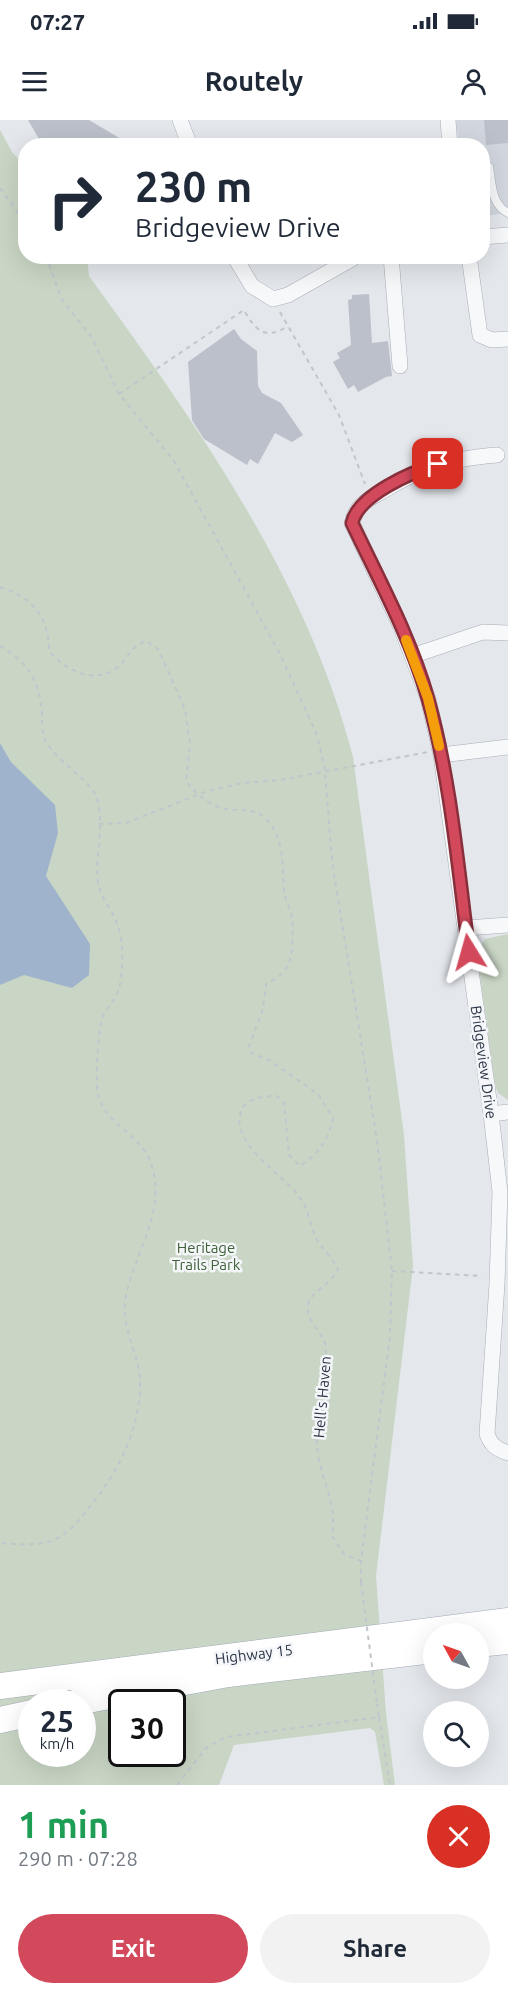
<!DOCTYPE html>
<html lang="en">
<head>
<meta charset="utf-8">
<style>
	body { margin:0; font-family:Ubuntu,sans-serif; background:#f2f2f3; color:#1f2937; height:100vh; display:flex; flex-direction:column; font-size:22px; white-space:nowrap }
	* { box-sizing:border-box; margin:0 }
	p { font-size:20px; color:#747a83 }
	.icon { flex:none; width:33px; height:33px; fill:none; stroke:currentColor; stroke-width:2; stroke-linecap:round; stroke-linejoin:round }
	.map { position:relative; height:1665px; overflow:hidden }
	.side { display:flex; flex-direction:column; background:#fff; flex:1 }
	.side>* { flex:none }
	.top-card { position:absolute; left:18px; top:18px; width:472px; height:126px; border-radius:24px; box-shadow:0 6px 24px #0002; background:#fff; color:#1f2937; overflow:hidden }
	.needle { width:39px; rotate:310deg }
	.buttons { position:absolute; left:423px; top:1503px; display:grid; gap:12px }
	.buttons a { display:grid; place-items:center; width:66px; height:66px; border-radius:50%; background:#fff; box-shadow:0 6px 24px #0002; font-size:30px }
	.speed { position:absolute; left:18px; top:1569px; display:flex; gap:12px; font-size:30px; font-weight:700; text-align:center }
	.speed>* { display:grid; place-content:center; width:78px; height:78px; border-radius:50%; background:#fff; box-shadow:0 6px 24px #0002; line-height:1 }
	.speed small { font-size:15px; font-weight:400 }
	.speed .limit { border:3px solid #111; border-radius:9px; background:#fff; color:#111 }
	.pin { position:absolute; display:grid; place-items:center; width:51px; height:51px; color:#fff; margin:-26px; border-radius:12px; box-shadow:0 3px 9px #0006 }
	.me { position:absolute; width:66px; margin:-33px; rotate:352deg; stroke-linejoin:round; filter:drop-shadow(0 0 4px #0008) }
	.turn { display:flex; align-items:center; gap:21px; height:126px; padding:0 18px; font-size:27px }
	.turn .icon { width:78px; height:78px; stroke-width:2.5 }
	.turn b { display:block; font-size:42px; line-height:51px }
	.round { display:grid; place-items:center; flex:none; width:63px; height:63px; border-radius:32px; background:#f2f2f3 }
	.head { display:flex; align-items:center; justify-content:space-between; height:102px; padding:0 18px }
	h1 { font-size:36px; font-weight:700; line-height:45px; color:#1e9e55 }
	.button { display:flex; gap:12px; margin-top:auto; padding:12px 18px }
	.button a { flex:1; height:69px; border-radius:36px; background:#d1495b; color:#fff; font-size:24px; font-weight:700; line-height:69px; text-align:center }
	.button a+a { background:#f2f2f3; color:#1f2937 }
	.status { display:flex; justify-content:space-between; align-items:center; height:42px; padding:0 30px; background:#fff; direction:ltr }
	.status svg { height:16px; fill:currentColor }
	header { display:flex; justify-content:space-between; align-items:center; height:78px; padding:0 18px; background:#fff; font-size:27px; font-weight:700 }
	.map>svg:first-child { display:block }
	.built { fill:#d2d6de }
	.green { fill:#c9d6c5; fill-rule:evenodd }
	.water { fill:#9fb4cc }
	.building { fill:#bbc0ca }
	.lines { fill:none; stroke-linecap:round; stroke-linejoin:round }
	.service-casing { stroke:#a9aeb7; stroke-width:9 }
	.minor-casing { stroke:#a9aeb7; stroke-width:16 }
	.primary-casing { stroke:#a3abb8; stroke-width:27 }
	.path { stroke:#c2c5cb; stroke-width:2; stroke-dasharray:4.5 4.5; stroke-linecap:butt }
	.service { stroke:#f7f8fa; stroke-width:8 }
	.minor { stroke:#f7f8fa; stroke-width:15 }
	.primary { stroke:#fff; stroke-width:26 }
	.path-bridge { stroke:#c2c5cb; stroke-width:2; stroke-dasharray:4.5 4.5; stroke-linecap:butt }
	.route-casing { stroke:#882f3b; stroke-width:15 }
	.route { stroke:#d1495b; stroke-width:10 }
	.slow { stroke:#f59e0b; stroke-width:10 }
	.labels { text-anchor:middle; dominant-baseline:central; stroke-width:5; stroke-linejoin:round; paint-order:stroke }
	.street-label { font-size:15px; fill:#2b3445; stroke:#f4f6f9 }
	.park-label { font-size:15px; fill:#3f6138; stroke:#f4f6f9 }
</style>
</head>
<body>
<div class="status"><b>07:27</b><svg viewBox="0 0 49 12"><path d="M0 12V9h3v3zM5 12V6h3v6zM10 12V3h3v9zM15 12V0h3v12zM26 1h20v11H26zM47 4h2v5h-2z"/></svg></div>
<header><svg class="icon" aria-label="menu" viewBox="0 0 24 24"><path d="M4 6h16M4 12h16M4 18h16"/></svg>Routely<svg class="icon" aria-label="person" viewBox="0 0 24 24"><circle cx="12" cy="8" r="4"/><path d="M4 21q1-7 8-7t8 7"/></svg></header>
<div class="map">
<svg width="508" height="1665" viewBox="0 0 508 1665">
	<rect width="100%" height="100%" fill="#e4e7ec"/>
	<!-- built -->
	<path class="built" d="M 456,0 L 508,0 L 508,93 L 483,96 L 483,26 L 459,25 Z"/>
	<!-- green -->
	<path class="green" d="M 0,10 L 12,32 L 25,46 L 26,136 L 87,137 L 89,156 C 196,303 307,459 353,637 L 404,1015 L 413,1146 L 376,1456 L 386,1593 L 395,1665 L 384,1665 L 375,1612 L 370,1608 L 234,1625 L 219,1665 L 0,1665 ZM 32,1582 L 82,1582 L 82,1634 L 32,1634 ZM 122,1582 L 172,1582 L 172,1634 L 122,1634 Z
		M 508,814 L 508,980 L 498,973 L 495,966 L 477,832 L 485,819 Z"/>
	<!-- water -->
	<path class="water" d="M 0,623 L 11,642 L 55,685 L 58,713 L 46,756 L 90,824 L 89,855 L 72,868 L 24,855 L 0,865 Z"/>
	<!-- building -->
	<path class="building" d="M 28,0 L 89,0 L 133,26 L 43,26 Z
		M 484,0 L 508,0 L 508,23 L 486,25 Z
		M 369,174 L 372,223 L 388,221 L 392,256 L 386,257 L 358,272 L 354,265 L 348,269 L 333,242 L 340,238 L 337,233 L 351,225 L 348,180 L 352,179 L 352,175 Z
		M 234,209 L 241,219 L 257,231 L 258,266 L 262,273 L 281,283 L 303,315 L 292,322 L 275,313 L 258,344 L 250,339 L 247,345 L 204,319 L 192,300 L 188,242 Z"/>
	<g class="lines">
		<defs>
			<path id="service" d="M 489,47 C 492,64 491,84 508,93"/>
			<path id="minor" d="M 180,0 L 190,26
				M 448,0 L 450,26
				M 483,117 L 508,115
				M 234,136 L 252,166 L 273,179 L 288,175 L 357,136
				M 391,136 L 400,246
				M 469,136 L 480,215 L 492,220 L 508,219
				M 497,335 C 449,339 424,346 383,371 C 368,379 356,385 352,403 L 401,507 L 428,578 L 441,635 L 491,994 L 500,1072 L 497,1164 L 487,1314 C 491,1325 496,1329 508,1333
				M 412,536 L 483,512 L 508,513
				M 441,635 L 508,627
				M 466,808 L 508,805
				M 491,994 L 508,992"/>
			<path id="primary" d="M 478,1524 L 508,1521
				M 0,1566 L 508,1501
				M 77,1582 L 228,1554 L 434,1530
				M 0,1600 L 32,1593"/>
		</defs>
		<!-- service casing -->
		<use href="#service" class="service-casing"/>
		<!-- minor casing -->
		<use href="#minor" class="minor-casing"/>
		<!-- primary casing -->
		<use href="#primary" class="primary-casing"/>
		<!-- path -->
		<path class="path" d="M 0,68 L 26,104
			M 46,136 L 62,180 L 91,216 L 119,274 L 174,341 L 280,534 L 317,615 L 325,650 L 332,741 L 377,1020 L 392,1151 L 390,1216 L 361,1441 L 361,1462
			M 280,192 L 339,295 L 365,364
			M 119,274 L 244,190 C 255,210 265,221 288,206
			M 0,467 C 32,477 49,497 49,531 C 66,551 96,566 119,546 C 129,537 132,525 146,521 L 158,529 L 185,589 L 190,624 L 186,661 C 196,674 206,683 222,688 C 239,693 254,685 268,701 C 285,720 282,748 284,772 C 285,779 289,786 291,793 C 294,805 293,831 289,843 C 285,854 275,859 266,864 L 263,889 L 249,926 L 251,933 L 269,940 L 318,974 L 333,998 C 329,1019 318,1035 300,1046 L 289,1035 L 284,983 L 277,976 C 263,976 243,978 240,995 C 234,1025 280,1053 297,1074 C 309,1087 309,1105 317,1120 C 324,1131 333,1138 338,1150 C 331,1164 311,1172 308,1184 C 304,1202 326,1213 326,1230 C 327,1262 315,1294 317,1327 C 320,1358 338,1385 332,1416 L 344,1434 L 361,1441
			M 0,526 C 29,544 39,559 42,594 C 42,601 42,613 45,620 C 55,640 87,658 95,674 C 107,700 94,734 98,763 C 100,776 111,788 116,801 C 124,819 124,849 119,869 C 116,879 107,887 103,896 C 98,908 95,962 98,975 C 106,1007 144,1013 153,1050 C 165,1097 131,1138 125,1182 C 122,1211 139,1234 140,1260 C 141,1309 118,1353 88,1389 C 79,1400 70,1412 58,1418 C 42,1427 17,1424 0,1423
			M 99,704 L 126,703 L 205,672 L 242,663 L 280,660 L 428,632
			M 392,1151 L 482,1156
			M 379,1597 L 390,1665
			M 177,1665 L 206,1628 L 226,1617 L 379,1597 L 377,1584"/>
		<!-- service -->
		<use href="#service" class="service"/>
		<!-- minor -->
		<use href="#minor" class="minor"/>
		<!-- primary -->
		<use href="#primary" class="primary"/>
		<!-- path-bridge -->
		<path class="path-bridge" d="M 361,1462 L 377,1584"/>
	</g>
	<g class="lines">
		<defs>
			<path id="route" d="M 438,344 C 412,352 358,375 352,403 C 379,460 411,518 428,579 C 451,661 458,748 469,832"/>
		</defs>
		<!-- route casing -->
		<use href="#route" class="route-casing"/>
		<!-- route -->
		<use href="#route" class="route"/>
		<!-- slow -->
		<path class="slow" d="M 406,520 L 428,578 L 439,626"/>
	</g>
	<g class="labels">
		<!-- street labels -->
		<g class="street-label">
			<text transform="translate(484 942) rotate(82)">Bridgeview Drive</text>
			<text transform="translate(322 1277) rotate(-85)">Hell's Haven</text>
			<text transform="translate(254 1534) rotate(-7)">Highway 15</text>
		</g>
		<!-- park labels -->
		<g class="park-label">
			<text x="206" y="1127">Heritage<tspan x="206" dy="17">Trails Park</tspan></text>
		</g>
	</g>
</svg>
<div class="buttons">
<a><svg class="needle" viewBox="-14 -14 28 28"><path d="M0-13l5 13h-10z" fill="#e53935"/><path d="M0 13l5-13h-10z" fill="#747a83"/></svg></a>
<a><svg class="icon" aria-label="search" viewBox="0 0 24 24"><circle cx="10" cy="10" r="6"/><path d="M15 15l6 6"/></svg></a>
</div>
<div class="speed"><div>25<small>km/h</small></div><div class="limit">30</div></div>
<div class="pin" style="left:438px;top:344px;background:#d93025"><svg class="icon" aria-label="arrive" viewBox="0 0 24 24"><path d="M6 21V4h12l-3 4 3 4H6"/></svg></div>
<svg class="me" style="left:469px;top:832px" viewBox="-20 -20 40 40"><path d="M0-17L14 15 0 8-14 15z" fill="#d1495b" stroke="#fff" stroke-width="4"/></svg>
<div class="top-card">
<div class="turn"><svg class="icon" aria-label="right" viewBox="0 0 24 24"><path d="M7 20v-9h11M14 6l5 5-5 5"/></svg><div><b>230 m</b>Bridgeview Drive</div></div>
</div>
</div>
<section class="side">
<div class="head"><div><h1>1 min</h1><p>290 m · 07:28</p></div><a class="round" style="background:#d93025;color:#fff"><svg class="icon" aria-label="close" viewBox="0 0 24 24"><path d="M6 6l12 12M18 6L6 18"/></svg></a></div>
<div class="button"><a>Exit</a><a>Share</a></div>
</section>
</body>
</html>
